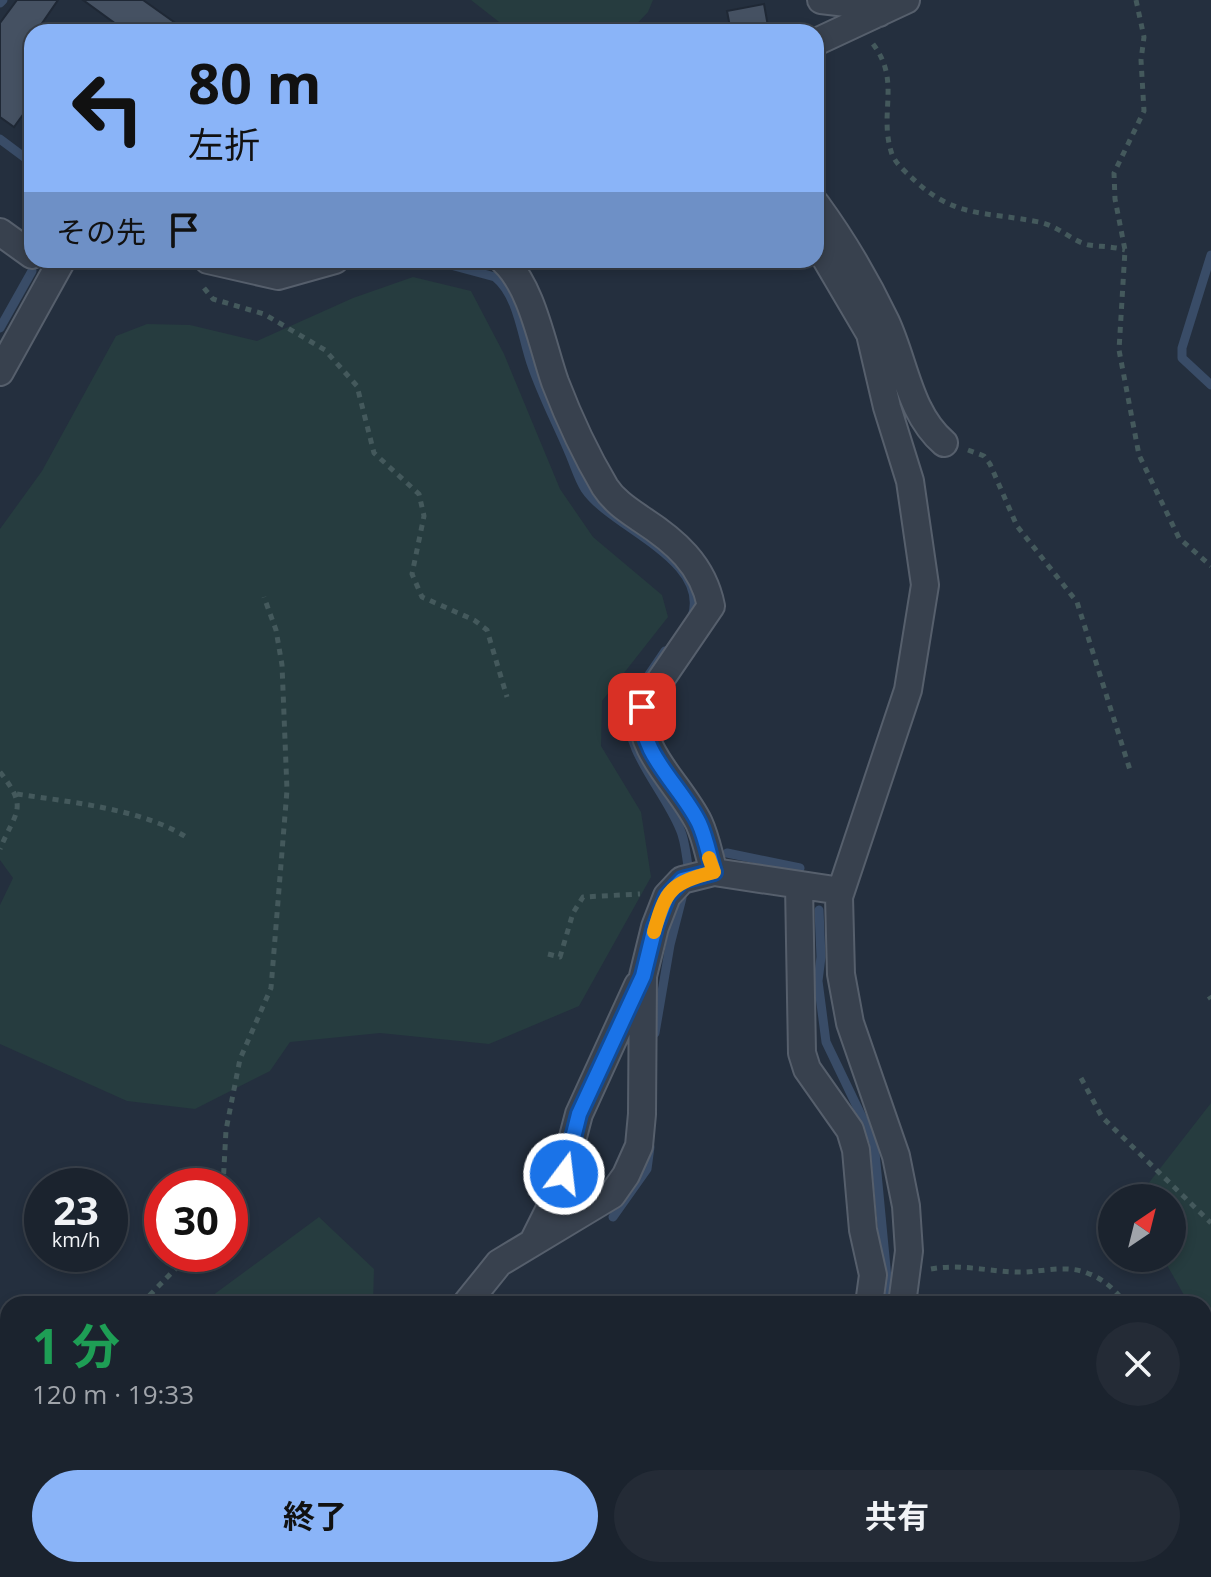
<!DOCTYPE html>
<html lang="ja">
<head>
<meta charset="utf-8">
<style>
	body { margin:0; font-family:"Open Sans","Noto Sans JP",sans-serif; background:#242b36; color:#f1f3f6; height:100vh; display:flex; flex-direction:column; font-size:30px; white-space:nowrap }
	* { box-sizing:border-box; margin:0 }
	p { font-size:26px; color:#a0a4aa }
	.icon { flex:none; width:44px; height:44px; fill:none; stroke:currentColor; stroke-width:2; stroke-linecap:round; stroke-linejoin:round }
	.map { position:relative; flex:1; overflow:hidden }
	.side { position:absolute; left:0px; top:1296px; width:1212px; height:282px; display:flex; flex-direction:column; background:#1b232e; border-radius:24px 24px 0 0; box-shadow:0 4px 12px #0003,0 0 0 2px #39404a }
	.side>* { flex:none }
	.top-card { position:absolute; left:24px; top:24px; width:800px; height:244px; border-radius:24px; box-shadow:0 4px 12px #0003,0 0 0 2px #39404a; background:#8ab4f8; color:#111; overflow:hidden }
	.needle { width:52px; rotate:35deg }
	.tools { position:absolute; left:1098px; top:1184px; display:grid; gap:16px }
	.tools a { display:grid; place-items:center; width:88px; height:88px; border-radius:50%; background:#1b232e; box-shadow:0 4px 12px #0003,0 0 0 2px #39404a; font-size:40px }
	.speed { position:absolute; left:24px; top:1168px; display:flex; gap:16px; font-size:40px; font-weight:700; text-align:center }
	.speed>* { display:grid; place-content:center; width:104px; height:104px; border-radius:50%; background:#1b232e; box-shadow:0 4px 12px #0003,0 0 0 2px #39404a; line-height:1 }
	.speed small { font-size:20px; font-weight:400 }
	.speed .limit { border:12px solid #d22; background:#fff; color:#111 }
	.pin { position:absolute; display:grid; place-items:center; width:68px; height:68px; color:#fff; margin:-34px; border-radius:16px; box-shadow:0 4px 12px #0006 }
	.me { position:absolute; width:88px; margin:-44px; rotate:15deg; stroke-linejoin:round; filter:drop-shadow(0 0 6px #0008) }
	.turn { display:flex; align-items:center; gap:28px; height:168px; padding:0 32px; font-size:36px }
	.turn .icon { width:104px; height:104px; stroke-width:2.5 }
	.turn b { display:block; font-size:56px; line-height:68px }
	.then { display:flex; align-items:center; height:76px; padding:0 32px; background:#0003; gap:16px; font-size:30px }
	.round { display:grid; place-items:center; flex:none; width:84px; height:84px; border-radius:42px; background:#242b36 }
	.headline { display:flex; align-items:center; justify-content:space-between; height:136px; padding:0 32px }
	h1 { font-size:48px; font-weight:700; line-height:60px; color:#1e9e55 }
	.action { display:flex; gap:16px; margin-top:auto; padding:16px 32px }
	.action a { flex:1; height:92px; border-radius:48px; background:#8ab4f8; color:#111; font-size:32px; font-weight:700; line-height:92px; text-align:center }
	.action a+a { background:#242b36; color:#f1f3f6 }
	.map>svg:first-child { display:block }
	.green { fill:#263c3f }
	.lines { fill:none; stroke-linecap:round; stroke-linejoin:round }
	.stream { stroke:#394c67; stroke-width:9 }
	.building { fill:#455162; stroke:#1f2835; stroke-width:2 }
	.minor-casing { stroke:#565f6c; stroke-width:30 }
	.path { stroke:#44595c; stroke-width:5; stroke-dasharray:6 6; stroke-linecap:butt }
	.minor { stroke:#38414e; stroke-width:26 }
	.route-casing { stroke:#114b97; stroke-width:20 }
	.route { stroke:#1a73e8; stroke-width:14 }
	.slow { stroke:#f59e0b; stroke-width:14 }
</style>
</head>
<body>
<div class="map">
<svg width="1211" height="1577" viewBox="0 0 1211 1577">
	<rect width="100%" height="100%" fill="#242f3e"/>
	<!-- green -->
	<path class="green" d="M 471,0 L 653,0 L 648,12 L 629,32 L 512,32 Z
		M 413,277 L 471,291 L 504,354 L 560,489 L 593,537 L 662,595 L 668,617 L 602,701 L 601,746 L 641,812 L 651,877 L 579,1006 L 489,1044 L 380,1033 L 290,1042 L 270,1071 L 195,1109 L 127,1101 L 0,1044 L 0,905 L 13,878 L 0,860 L 0,529 L 42,471 L 116,336 L 147,324 L 190,325 L 257,341 L 353,298 Z
		M 1211,1103 L 1211,1341 L 1204,1329 L 1204,1304 L 1189,1304 L 1163,1258 L 1172,1258 L 1172,1198 L 1137,1198 Z
		M 319,1217 L 374,1269 L 373,1304 L 201,1304 Z
		M 0,1375 L 8,1382 L 8,1570 L 173,1570 L 173,1577 L 0,1577 Z"/>
	<g class="lines">
		<!-- stream -->
		<path class="stream" d="M 0,3 L 3,0
			M 0,139 L 32,163
			M 1211,255 L 1182,348 L 1182,358 L 1211,385
			M 432,260 L 495,277 C 519,296 522,339 532,366 C 542,395 556,422 568,450 C 574,463 578,478 585,489 C 611,528 711,559 692,617
			M 0,328 L 32,271
			M 665,651 L 627,707 C 626,754 663,788 680,829 C 685,840 686,854 688,866
			M 727,853 L 800,868
			M 819,910 L 821,957 L 818,981 L 826,1042 L 874,1142 L 887,1278 L 884,1304
			M 655,1033 L 670,945 L 682,898
			M 613,1217 L 647,1169 L 650,1147
			M 847,1577 L 850,1570"/>
	</g>
	<!-- building -->
	<path class="building" d="M 17,0 L 58,0 L 36,32 L 32,32 L 32,102 L 14,127 L 0,117 L 0,23 Z
		M 83,0 L 143,0 L 188,32 L 127,32 Z
		M 764,4 L 769,32 L 731,32 L 727,11 Z"/>
	<g class="lines">
		<defs>
			<path id="minor" d="M 821,0 L 855,4 L 879,13
				M 816,42 L 906,0
				M 816,204 C 843,241 866,280 886,322 C 905,363 909,413 944,443
				M 0,232 L 32,255
				M 816,242 L 870,334 L 887,407 L 910,481 L 925,585 L 908,690 L 839,897 L 841,974 L 850,1023 L 896,1156 L 906,1206 L 909,1251 L 902,1304
				M 208,260 L 278,276 L 335,260
				M 503,260 C 532,286 542,345 555,382 C 568,416 586,455 605,487 C 614,501 628,510 641,519 C 675,541 703,565 711,606 L 642,707 C 638,753 680,784 699,823 C 706,838 709,856 714,872
				M 0,372 L 62,260
				M 799,885 L 802,1053 L 807,1069 L 850,1130 L 856,1150 L 863,1230 L 873,1275 L 869,1304
				M 534,1240 L 559,1190 L 579,1114 L 638,985
				M 466,1304 L 499,1263 L 612,1195 L 626,1175 L 639,1146 L 642,1114 L 643,976 L 655,927 L 667,896 L 682,880 L 714,872 L 841,891
				M 941,1570 L 951,1577
				M 430,1577 L 433,1570
				M 886,1577 L 888,1570"/>
		</defs>
		<!-- minor casing -->
		<use href="#minor" class="minor-casing"/>
		<!-- path -->
		<path class="path" d="M 1136,0 L 1144,37 L 1141,60 L 1144,111 L 1114,173 L 1115,199 L 1125,250 L 1119,350 L 1139,455 L 1179,538 L 1211,566
			M 873,44 C 901,81 879,111 891,151 C 893,160 902,169 909,175 C 953,219 984,211 1039,222 C 1059,226 1073,242 1089,245 C 1101,247 1112,246 1125,250
			M 204,288 L 213,299 L 264,314 L 325,350 L 357,386 L 374,453 L 419,494 L 424,516 L 412,574 L 422,597 L 474,620 L 487,630 L 507,697
			M 968,450 L 984,456 L 990,464 L 1017,526 L 1077,602 L 1130,770
			M 0,772 C 29,809 16,810 0,849
			M 17,794 C 69,802 145,809 189,839
			M 548,954 L 560,957 L 573,913 L 583,897 L 640,894
			M 1209,996 L 1211,999
			M 1081,1078 L 1102,1117 L 1211,1223
			M 223,1186 L 226,1130 L 240,1059 L 271,988 L 287,790 L 282,665 L 276,630 L 264,597
			M 931,1269 C 963,1263 993,1273 1025,1272 C 1045,1271 1068,1265 1087,1273 C 1104,1279 1115,1290 1126,1304
			M 141,1304 L 190,1254
			M 0,1321 L 8,1327
			M 1204,1377 L 1211,1376
			M 82,1577 L 83,1570"/>
		<!-- minor -->
		<use href="#minor" class="minor"/>
	</g>
	<g class="lines">
		<defs>
			<path id="route" d="M 564,1174 L 579,1114 L 643,976 L 655,927 L 667,896 L 682,880 L 714,872 C 709,856 706,838 699,823 C 680,784 638,754 642,707"/>
		</defs>
		<!-- route casing -->
		<use href="#route" class="route-casing"/>
		<!-- route -->
		<use href="#route" class="route"/>
		<!-- slow -->
		<path class="slow" d="M 654,932 C 666,889 671,883 714,872 L 709,858"/>
	</g>
</svg>
<div class="tools">
<a><svg class="needle" viewBox="-14 -14 28 28"><path d="M0-13l5 13h-10z" fill="#e53935"/><path d="M0 13l5-13h-10z" fill="#a0a4aa"/></svg></a>
</div>
<div class="speed"><div>23<small>km/h</small></div><div class="limit">30</div></div>
<div class="pin" style="left:642px;top:707px;background:#d93025"><svg class="icon" aria-label="arrive" viewBox="0 0 24 24"><path d="M6 21V4h12l-3 4 3 4H6"/></svg></div>
<svg class="me" style="left:564px;top:1174px" viewBox="-20 -20 40 40"><circle r="17" fill="#1a73e8" stroke="#fff" stroke-width="3"/><path d="M0-11L8 9 0 5-8 9z" fill="#fff"/></svg>
<div class="top-card">
<div class="turn"><svg class="icon" aria-label="left" viewBox="0 0 24 24"><path d="M17 20v-9H6M10 6l-5 5 5 5"/></svg><div><b>80 m</b>左折</div></div>
<div class="then">その先<svg class="icon" aria-label="arrive" viewBox="0 0 24 24"><path d="M6 21V4h12l-3 4 3 4H6"/></svg></div>
</div>
<section class="side">
<div class="headline"><div><h1>1 分</h1><p>120 m · 19:33</p></div><a class="round"><svg class="icon" aria-label="close" viewBox="0 0 24 24"><path d="M6 6l12 12M18 6L6 18"/></svg></a></div>
<div class="action"><a>終了</a><a>共有</a></div>
</section>
</div>
</body>
</html>
